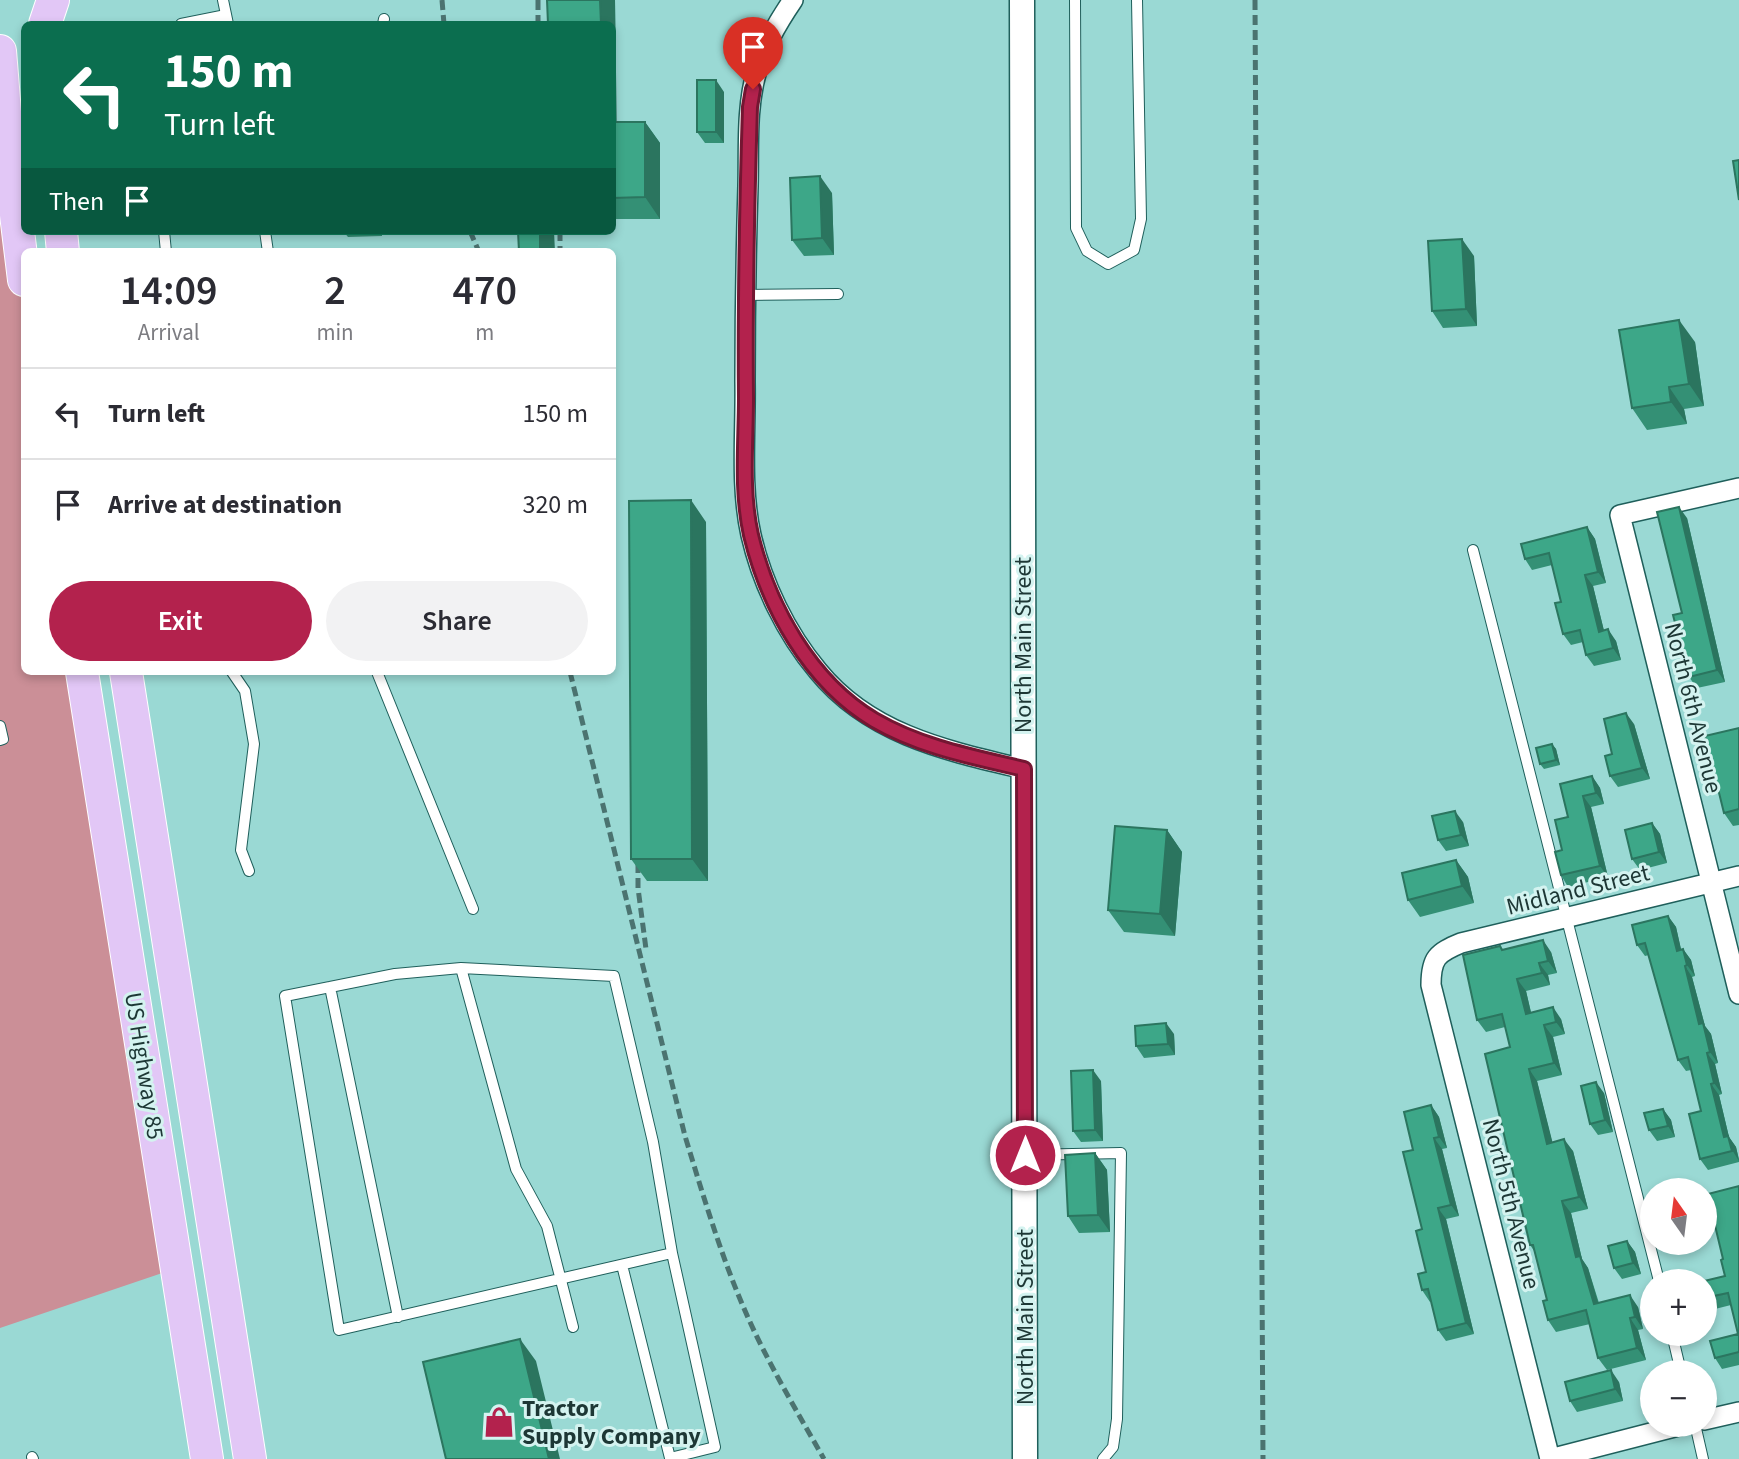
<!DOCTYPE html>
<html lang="en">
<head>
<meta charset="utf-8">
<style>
	body { margin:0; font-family:"Source Sans 3",sans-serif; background:#f2f2f3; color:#2b2b33; height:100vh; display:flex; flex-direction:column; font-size:26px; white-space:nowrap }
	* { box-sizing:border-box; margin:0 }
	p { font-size:23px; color:#7c7c81 }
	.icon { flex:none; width:38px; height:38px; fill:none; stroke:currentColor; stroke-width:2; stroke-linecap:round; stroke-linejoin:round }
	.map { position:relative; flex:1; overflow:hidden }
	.details { position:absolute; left:21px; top:248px; width:595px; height:427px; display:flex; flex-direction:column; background:#fff; border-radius:10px; box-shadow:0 4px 10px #0003 }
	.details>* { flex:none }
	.banner { position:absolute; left:21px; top:21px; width:595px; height:214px; border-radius:10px; box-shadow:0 4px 10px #0003; background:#0b6e4f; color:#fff; overflow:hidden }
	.needle { width:46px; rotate:346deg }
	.fabs { position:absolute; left:1640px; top:1178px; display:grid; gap:14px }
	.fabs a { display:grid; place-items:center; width:77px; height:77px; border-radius:50%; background:#fff; box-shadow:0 4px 10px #0003; font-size:35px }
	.pin { position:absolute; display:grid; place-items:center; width:60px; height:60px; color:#fff; margin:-72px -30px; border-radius:50% 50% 50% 0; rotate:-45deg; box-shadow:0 0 7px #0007 }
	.pin .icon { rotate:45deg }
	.me { position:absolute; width:77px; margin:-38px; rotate:0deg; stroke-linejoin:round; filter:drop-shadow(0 0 5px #0008) }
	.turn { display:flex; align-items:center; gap:24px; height:147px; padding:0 28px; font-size:32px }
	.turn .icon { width:91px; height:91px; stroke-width:2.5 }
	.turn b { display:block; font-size:49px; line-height:60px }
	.then { display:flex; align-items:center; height:66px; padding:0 28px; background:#0003; gap:14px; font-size:26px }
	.eta { display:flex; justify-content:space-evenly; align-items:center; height:119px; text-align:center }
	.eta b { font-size:42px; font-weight:600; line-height:49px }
	.button { display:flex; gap:14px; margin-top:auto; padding:14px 28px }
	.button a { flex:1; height:80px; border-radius:42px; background:#b3224d; color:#fff; font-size:28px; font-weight:600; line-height:80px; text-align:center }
	.button a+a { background:#f2f2f3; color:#2b2b33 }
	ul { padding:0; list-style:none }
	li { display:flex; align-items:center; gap:21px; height:91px; padding:0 28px; border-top:2px solid #e1e1e2 }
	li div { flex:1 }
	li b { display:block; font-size:26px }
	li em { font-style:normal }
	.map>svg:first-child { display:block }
	.green { fill:#cb8f97 }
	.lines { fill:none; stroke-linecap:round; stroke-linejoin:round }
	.service-casing { stroke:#1f5f5b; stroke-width:12 }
	.minor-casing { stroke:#1f5f5b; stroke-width:22 }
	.tertiary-casing { stroke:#1f5f5b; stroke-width:27 }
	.trunk-casing { stroke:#fff; stroke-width:34 }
	.service { stroke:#fff; stroke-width:10 }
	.minor { stroke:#fff; stroke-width:19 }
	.tertiary { stroke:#fff; stroke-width:24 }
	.trunk { stroke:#e2c7f6; stroke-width:32 }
	.rail { stroke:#4b7370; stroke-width:5; stroke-dasharray:10 5; stroke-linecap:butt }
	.wall { fill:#349075 }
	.shaded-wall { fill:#2b755f }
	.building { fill:#3da788; stroke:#2b755f; stroke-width:2 }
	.route-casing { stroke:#741632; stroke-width:18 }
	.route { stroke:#b3224d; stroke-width:12 }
	.labels { text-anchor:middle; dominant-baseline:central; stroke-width:6; stroke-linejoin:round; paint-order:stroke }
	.street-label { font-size:24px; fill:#1d3735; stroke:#d4f3f0 }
	.poi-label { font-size:24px; font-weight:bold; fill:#1d3735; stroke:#d4f3f0; text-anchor:start }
</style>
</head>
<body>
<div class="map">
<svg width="1739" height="1459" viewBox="0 0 1739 1459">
	<rect width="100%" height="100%" fill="#9ad9d4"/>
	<!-- green -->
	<path class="green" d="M 0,60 L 24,280 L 24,672 L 82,672 L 177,1268 L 0,1328 Z"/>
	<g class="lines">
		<defs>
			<path id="service" d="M 223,0 L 228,24
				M 1075,0 L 1076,228 L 1087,251 L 1108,264 L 1134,250 L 1141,219 L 1137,0
				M 181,24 L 226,15
				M 383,24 L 384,19
				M 164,231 L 166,252
				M 265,231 L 268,252
				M 745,295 L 838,294
				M 1473,550 L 1659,1281
				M 232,672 L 245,691 L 254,744 L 241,850 L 249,871
				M 377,672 L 473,909
				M 0,726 L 3,739 L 0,740
				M 461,968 L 614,976 L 653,1142 L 672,1253 L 339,1330 L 285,996 L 395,974 L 461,968 L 516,1169 L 547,1226 L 573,1327
				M 330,987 L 398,1317
				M 1025,1155 L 1121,1153 L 1117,1419 L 1113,1447 L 1103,1459
				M 622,1265 L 670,1458 L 715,1447 L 672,1253
				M 1672,1334 L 1681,1372
				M 1695,1424 L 1703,1459
				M 32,1457 L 33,1459"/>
			<path id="minor" d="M 793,0 C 778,22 764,45 757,70 C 746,107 749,148 748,186 C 746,251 745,316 745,382 C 746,431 740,486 751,535 C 762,583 786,633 818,671 C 870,735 948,751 1024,769
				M 1739,488 L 1620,515 L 1739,994
				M 1704,1420 L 1739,1412
				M 1550,1459 L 1431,985 C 1431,958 1437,953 1461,943 L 1739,876
				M 1550,1459 L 1686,1424"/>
			<path id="tertiary" d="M 1022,0 L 1025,1459"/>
			<path id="trunk" d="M 45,24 L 53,0
				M 0,51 L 8,149 L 24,280
				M 61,231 L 63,252
				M 82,672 L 207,1459
				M 126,672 L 250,1459"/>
		</defs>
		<!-- service casing -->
		<use href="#service" class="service-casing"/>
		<!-- minor casing -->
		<use href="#minor" class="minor-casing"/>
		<!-- tertiary casing -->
		<use href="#tertiary" class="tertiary-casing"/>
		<!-- trunk casing -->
		<use href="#trunk" class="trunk-casing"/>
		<!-- service -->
		<use href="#service" class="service"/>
		<!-- minor -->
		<use href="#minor" class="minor"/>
		<!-- tertiary -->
		<use href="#tertiary" class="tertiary"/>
		<!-- trunk -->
		<use href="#trunk" class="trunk"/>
		<!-- rail -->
		<path class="rail" d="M 442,0 L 444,24
			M 538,0 L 538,24
			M 1255,0 L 1263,1459
			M 470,231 L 479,252
			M 560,231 L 560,252
			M 570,672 L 685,1136 C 707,1208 728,1280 762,1347 C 781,1385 803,1422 824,1459
			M 638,848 L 638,888 L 646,949"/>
	</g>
	<!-- wall -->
	<path class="wall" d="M 547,0 L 615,0 L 616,122 L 645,122 L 660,143 L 660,219 L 613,219 L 612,24 Z
		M 724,92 L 724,143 L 705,143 L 697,132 Z
		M 832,193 L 834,255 L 804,256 L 792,240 Z
		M 343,231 L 382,231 L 382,236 L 348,237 Z
		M 1474,256 L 1477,326 L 1443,328 L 1432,311 Z
		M 1695,342 L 1704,406 L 1684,409 L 1687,424 L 1647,430 L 1632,408 Z
		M 1687,518 L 1725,682 L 1697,688 L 1689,677 L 1682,613 Z
		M 706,522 L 708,881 L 647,881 L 631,859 Z
		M 1587,527 L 1595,539 L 1606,583 L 1593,586 L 1604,631 L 1616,641 L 1621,660 L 1594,666 L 1586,655 L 1583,642 L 1571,645 L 1563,634 L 1561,602 L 1552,565 L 1532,570 L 1525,559 Z
		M 1634,724 L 1650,779 L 1618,787 L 1610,776 L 1612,754 Z
		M 1739,728 L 1739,825 L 1733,826 L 1724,813 Z
		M 1552,744 L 1556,749 L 1560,765 L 1544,769 L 1540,764 Z
		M 1592,776 L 1600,788 L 1604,804 L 1591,807 L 1608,877 L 1568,887 L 1561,875 L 1562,850 L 1568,817 Z
		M 1463,822 L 1469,846 L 1446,851 L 1438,840 Z
		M 1652,823 L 1660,834 L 1667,863 L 1640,870 L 1632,859 Z
		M 1167,830 L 1182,852 L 1175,936 L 1124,932 L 1108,910 Z
		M 1456,860 L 1468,877 L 1474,903 L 1420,917 L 1408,900 Z
		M 1668,916 L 1676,927 L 1681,950 L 1683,949 L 1691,960 L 1695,976 L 1692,977 L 1705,1026 L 1711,1034 L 1718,1063 L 1715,1064 L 1722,1094 L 1719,1095 L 1729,1137 L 1736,1147 L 1739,1159 L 1739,1162 L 1708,1170 L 1700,1159 L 1701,1111 L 1691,1070 L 1686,1071 L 1678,1060 L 1649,955 L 1645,956 L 1637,945 Z
		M 1503,950 L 1551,952 L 1557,973 L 1548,975 L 1550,985 L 1526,991 L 1531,1012 L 1561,1019 L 1565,1034 L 1553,1037 L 1562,1075 L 1537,1081 L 1552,1142 L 1573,1151 L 1588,1209 L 1571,1213 L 1582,1259 L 1588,1268 L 1599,1303 L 1638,1307 L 1643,1329 L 1638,1330 L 1646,1360 L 1607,1370 L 1598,1358 L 1590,1324 L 1556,1332 L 1548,1320 L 1547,1300 L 1535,1252 L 1530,1245 L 1510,1047 L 1505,1027 L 1486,1032 L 1477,1020 Z
		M 1174,1034 L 1175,1055 L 1144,1058 L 1136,1046 Z
		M 1101,1081 L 1103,1141 L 1081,1142 L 1073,1131 Z
		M 1604,1093 L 1613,1132 L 1598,1135 L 1590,1124 Z
		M 1431,1105 L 1439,1117 L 1447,1148 L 1442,1149 L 1459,1216 L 1446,1219 L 1474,1334 L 1446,1341 L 1438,1330 L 1431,1301 L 1430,1302 L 1422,1290 L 1426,1272 L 1413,1150 Z
		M 1663,1109 L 1671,1120 L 1675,1137 L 1657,1141 L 1649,1130 Z
		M 1095,1153 L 1107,1170 L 1110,1232 L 1079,1233 L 1068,1216 Z
		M 1739,1186 L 1739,1365 L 1722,1369 L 1715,1358 L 1738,1334 L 1731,1305 L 1707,1311 L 1704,1307 L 1704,1281 L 1725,1276 L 1723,1259 L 1715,1225 L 1704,1228 L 1704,1195 Z
		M 1627,1241 L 1635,1252 L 1641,1274 L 1622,1279 L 1614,1268 Z
		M 1619,1382 L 1623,1401 L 1577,1412 L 1570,1401 Z"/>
	<!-- shaded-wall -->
	<path class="shaded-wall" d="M 600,0 L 615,0 L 617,144 L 612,138 L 612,24 L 601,24 Z
		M 716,80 L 724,92 L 724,143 L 716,132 Z
		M 645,122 L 660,143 L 660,219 L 645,197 Z
		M 820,176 L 832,193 L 834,255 L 822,238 Z
		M 540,231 L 554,231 L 555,252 L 540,252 Z
		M 1462,239 L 1474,256 L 1477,326 L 1466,309 Z
		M 1679,320 L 1695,342 L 1704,406 L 1689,384 Z
		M 1669,387 L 1684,409 L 1687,424 L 1671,402 Z
		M 691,500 L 706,522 L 708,881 L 692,859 Z
		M 1679,507 L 1687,518 L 1725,682 L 1717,670 Z
		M 1587,527 L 1595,539 L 1606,583 L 1598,572 Z
		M 1585,575 L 1593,586 L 1607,643 L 1599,632 Z
		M 1608,629 L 1616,641 L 1621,660 L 1613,648 Z
		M 1626,713 L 1634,724 L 1650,779 L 1642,768 Z
		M 1552,744 L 1556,749 L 1560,765 L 1556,760 Z
		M 1592,776 L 1600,788 L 1604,804 L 1596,793 Z
		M 1583,796 L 1591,807 L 1608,877 L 1600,866 Z
		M 1455,811 L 1463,822 L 1469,846 L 1461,835 Z
		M 1652,823 L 1660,834 L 1667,863 L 1659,852 Z
		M 1167,830 L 1182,852 L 1175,936 L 1160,914 Z
		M 1456,860 L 1468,877 L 1474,903 L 1462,886 Z
		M 1668,916 L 1676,927 L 1684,962 L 1677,951 Z
		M 1543,940 L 1551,952 L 1557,973 L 1548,961 Z
		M 1683,949 L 1691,960 L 1695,976 L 1687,965 Z
		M 1539,963 L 1548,975 L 1550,985 L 1542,973 Z
		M 1685,966 L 1692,977 L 1705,1026 L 1711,1034 L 1718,1063 L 1710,1052 L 1699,1024 Z
		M 1517,979 L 1526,991 L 1534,1026 L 1526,1014 Z
		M 1553,1007 L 1561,1019 L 1565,1034 L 1556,1022 Z
		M 1166,1023 L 1174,1034 L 1175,1055 L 1168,1044 Z
		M 1544,1025 L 1553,1037 L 1562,1075 L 1554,1063 Z
		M 1707,1053 L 1715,1064 L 1722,1094 L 1714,1083 Z
		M 1529,1069 L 1537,1081 L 1556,1156 L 1547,1144 Z
		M 1093,1070 L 1101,1081 L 1103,1141 L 1095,1130 Z
		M 1596,1082 L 1604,1093 L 1613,1132 L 1605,1120 Z
		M 1711,1084 L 1719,1095 L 1729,1137 L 1736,1147 L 1739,1161 L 1724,1137 Z
		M 1431,1105 L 1439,1117 L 1447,1148 L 1439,1137 Z
		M 1663,1109 L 1671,1120 L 1675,1137 L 1668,1126 Z
		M 1434,1138 L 1442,1149 L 1459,1216 L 1451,1205 Z
		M 1564,1139 L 1573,1151 L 1588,1209 L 1579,1197 Z
		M 1095,1153 L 1107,1170 L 1110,1232 L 1098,1215 Z
		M 1562,1201 L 1571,1213 L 1582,1259 L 1588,1268 L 1602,1316 L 1594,1304 L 1576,1257 Z
		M 1438,1208 L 1446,1219 L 1474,1334 L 1466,1323 Z
		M 1627,1241 L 1635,1252 L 1641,1274 L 1633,1263 Z
		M 1630,1295 L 1638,1307 L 1643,1329 L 1635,1317 Z
		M 1630,1318 L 1638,1330 L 1646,1360 L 1637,1348 Z
		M 520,1339 L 536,1361 L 560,1459 L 549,1459 Z
		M 1611,1370 L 1619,1382 L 1623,1401 L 1615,1389 Z"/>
	<!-- building -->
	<path class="building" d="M 547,0 L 600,0 L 601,24 L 548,24 Z
		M 697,80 L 716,80 L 716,132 L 697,132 Z
		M 612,122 L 645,122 L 645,197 L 612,198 Z
		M 1739,160 L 1739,200 L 1733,161 Z
		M 820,176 L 822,238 L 792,240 L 790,178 Z
		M 518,231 L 540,231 L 540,252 L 519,252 Z
		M 1462,239 L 1466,309 L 1432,311 L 1428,241 Z
		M 1679,320 L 1689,384 L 1669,387 L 1671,402 L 1632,408 L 1619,330 Z
		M 691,500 L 692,859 L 631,859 L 629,501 Z
		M 1679,507 L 1717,670 L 1689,677 L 1673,615 L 1682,613 L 1657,512 Z
		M 1587,527 L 1598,572 L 1585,575 L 1599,632 L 1608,629 L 1613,648 L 1586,655 L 1580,630 L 1563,634 L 1555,603 L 1561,602 L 1549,553 L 1525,559 L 1521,544 Z
		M 1626,713 L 1642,768 L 1610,776 L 1605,756 L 1612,754 L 1604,719 Z
		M 1739,728 L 1739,809 L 1724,813 L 1705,736 Z
		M 1552,744 L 1556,760 L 1540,764 L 1536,748 Z
		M 1592,776 L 1596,793 L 1583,796 L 1600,866 L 1561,875 L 1555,852 L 1562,850 L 1555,820 L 1568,817 L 1560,784 Z
		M 1455,811 L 1461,835 L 1438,840 L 1432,816 Z
		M 1652,823 L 1659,852 L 1632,859 L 1625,830 Z
		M 1115,826 L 1167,830 L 1160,914 L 1108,910 Z
		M 1456,860 L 1462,886 L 1408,900 L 1402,873 Z
		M 1668,916 L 1677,951 L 1683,949 L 1687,965 L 1685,966 L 1699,1024 L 1703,1023 L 1710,1052 L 1707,1053 L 1714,1083 L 1711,1084 L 1724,1137 L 1728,1136 L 1732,1151 L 1700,1159 L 1689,1114 L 1701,1111 L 1688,1057 L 1678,1060 L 1645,943 L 1637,945 L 1632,925 Z
		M 1543,940 L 1548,961 L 1539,963 L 1542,973 L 1517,979 L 1526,1014 L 1553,1007 L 1556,1022 L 1544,1025 L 1554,1063 L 1529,1069 L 1547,1144 L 1564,1139 L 1579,1197 L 1562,1201 L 1576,1257 L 1580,1256 L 1594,1304 L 1630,1295 L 1635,1317 L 1630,1318 L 1637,1348 L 1598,1358 L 1586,1310 L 1548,1320 L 1543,1301 L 1547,1300 L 1533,1245 L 1530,1245 L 1485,1054 L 1510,1047 L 1502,1014 L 1477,1020 L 1463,955 L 1500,946 L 1502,950 Z
		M 1166,1023 L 1168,1044 L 1136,1046 L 1135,1026 Z
		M 1093,1070 L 1095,1130 L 1073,1131 L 1071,1071 Z
		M 1596,1082 L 1605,1120 L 1590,1124 L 1581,1086 Z
		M 1431,1105 L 1439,1137 L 1434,1138 L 1451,1205 L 1438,1208 L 1466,1323 L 1438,1330 L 1428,1289 L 1422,1290 L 1418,1274 L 1426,1272 L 1416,1231 L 1422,1229 L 1403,1152 L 1413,1150 L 1404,1112 Z
		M 1663,1109 L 1668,1126 L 1649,1130 L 1644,1113 Z
		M 1095,1153 L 1098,1215 L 1068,1216 L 1065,1155 Z
		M 1739,1186 L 1739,1352 L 1715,1358 L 1710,1341 L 1738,1334 L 1728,1293 L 1704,1298 L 1704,1281 L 1725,1276 L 1721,1260 L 1723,1259 L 1712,1213 L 1704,1215 L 1704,1195 Z
		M 1627,1241 L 1633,1263 L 1614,1268 L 1608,1246 Z
		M 520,1339 L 549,1459 L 446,1459 L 423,1362 Z
		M 1611,1370 L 1615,1389 L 1570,1401 L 1565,1382 Z"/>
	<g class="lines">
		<defs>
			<path id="route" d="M 753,89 L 750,107 C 747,204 745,301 746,398 C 746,443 741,491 751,535 C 768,606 810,682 874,720 C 920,747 973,757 1024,769 L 1025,1155"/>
		</defs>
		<!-- route casing -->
		<use href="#route" class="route-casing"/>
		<!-- route -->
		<use href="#route" class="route"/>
	</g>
	<!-- icons -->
	<defs>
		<symbol id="shop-bare" viewBox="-9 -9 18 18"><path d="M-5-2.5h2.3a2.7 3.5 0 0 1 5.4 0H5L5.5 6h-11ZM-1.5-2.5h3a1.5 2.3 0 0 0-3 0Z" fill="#b3224d" stroke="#d4f3f0" stroke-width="2.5" paint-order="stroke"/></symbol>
	</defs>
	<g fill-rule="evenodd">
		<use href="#shop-bare" x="477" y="1400" width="44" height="44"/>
	</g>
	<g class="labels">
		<!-- street labels -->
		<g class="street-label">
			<text transform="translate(1023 645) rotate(-90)">North Main Street</text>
			<text transform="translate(1693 708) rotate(76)">North 6th Avenue</text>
			<text transform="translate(1578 890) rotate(-14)">Midland Street</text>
			<text transform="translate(144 1066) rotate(81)">US Highway 85</text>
			<text transform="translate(1511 1204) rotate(76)">North 5th Avenue</text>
			<text transform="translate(1025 1317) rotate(-90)">North Main Street</text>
		</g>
		<!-- poi labels -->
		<g class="poi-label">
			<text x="522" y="1408">Tractor<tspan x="522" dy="28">Supply Company</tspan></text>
		</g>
	</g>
</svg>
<div class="fabs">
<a><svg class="needle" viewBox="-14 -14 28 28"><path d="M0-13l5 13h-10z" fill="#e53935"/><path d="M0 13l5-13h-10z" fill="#7c7c81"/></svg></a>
<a>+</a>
<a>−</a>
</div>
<div class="pin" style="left:753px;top:89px;background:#d93025"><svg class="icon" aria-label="arrive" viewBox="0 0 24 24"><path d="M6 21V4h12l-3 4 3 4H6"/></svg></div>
<svg class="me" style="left:1025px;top:1155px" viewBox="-20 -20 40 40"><circle r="17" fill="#b3224d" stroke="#fff" stroke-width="3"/><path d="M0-11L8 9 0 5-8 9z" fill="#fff"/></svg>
<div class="banner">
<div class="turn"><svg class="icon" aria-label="left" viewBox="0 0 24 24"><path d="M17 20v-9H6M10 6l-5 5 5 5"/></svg><div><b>150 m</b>Turn left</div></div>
<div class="then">Then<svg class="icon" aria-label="arrive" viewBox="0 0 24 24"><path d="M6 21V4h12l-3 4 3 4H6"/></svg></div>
</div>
<section class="details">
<div class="eta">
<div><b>14:09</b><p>Arrival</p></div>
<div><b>2</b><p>min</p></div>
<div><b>470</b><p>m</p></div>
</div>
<ul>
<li><svg class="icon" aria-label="left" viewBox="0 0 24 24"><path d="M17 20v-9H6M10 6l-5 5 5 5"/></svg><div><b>Turn left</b></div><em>150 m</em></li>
<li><svg class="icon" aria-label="arrive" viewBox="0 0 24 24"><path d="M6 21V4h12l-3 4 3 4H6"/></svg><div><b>Arrive at destination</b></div><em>320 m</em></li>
</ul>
<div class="button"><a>Exit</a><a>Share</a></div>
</section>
</div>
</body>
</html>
